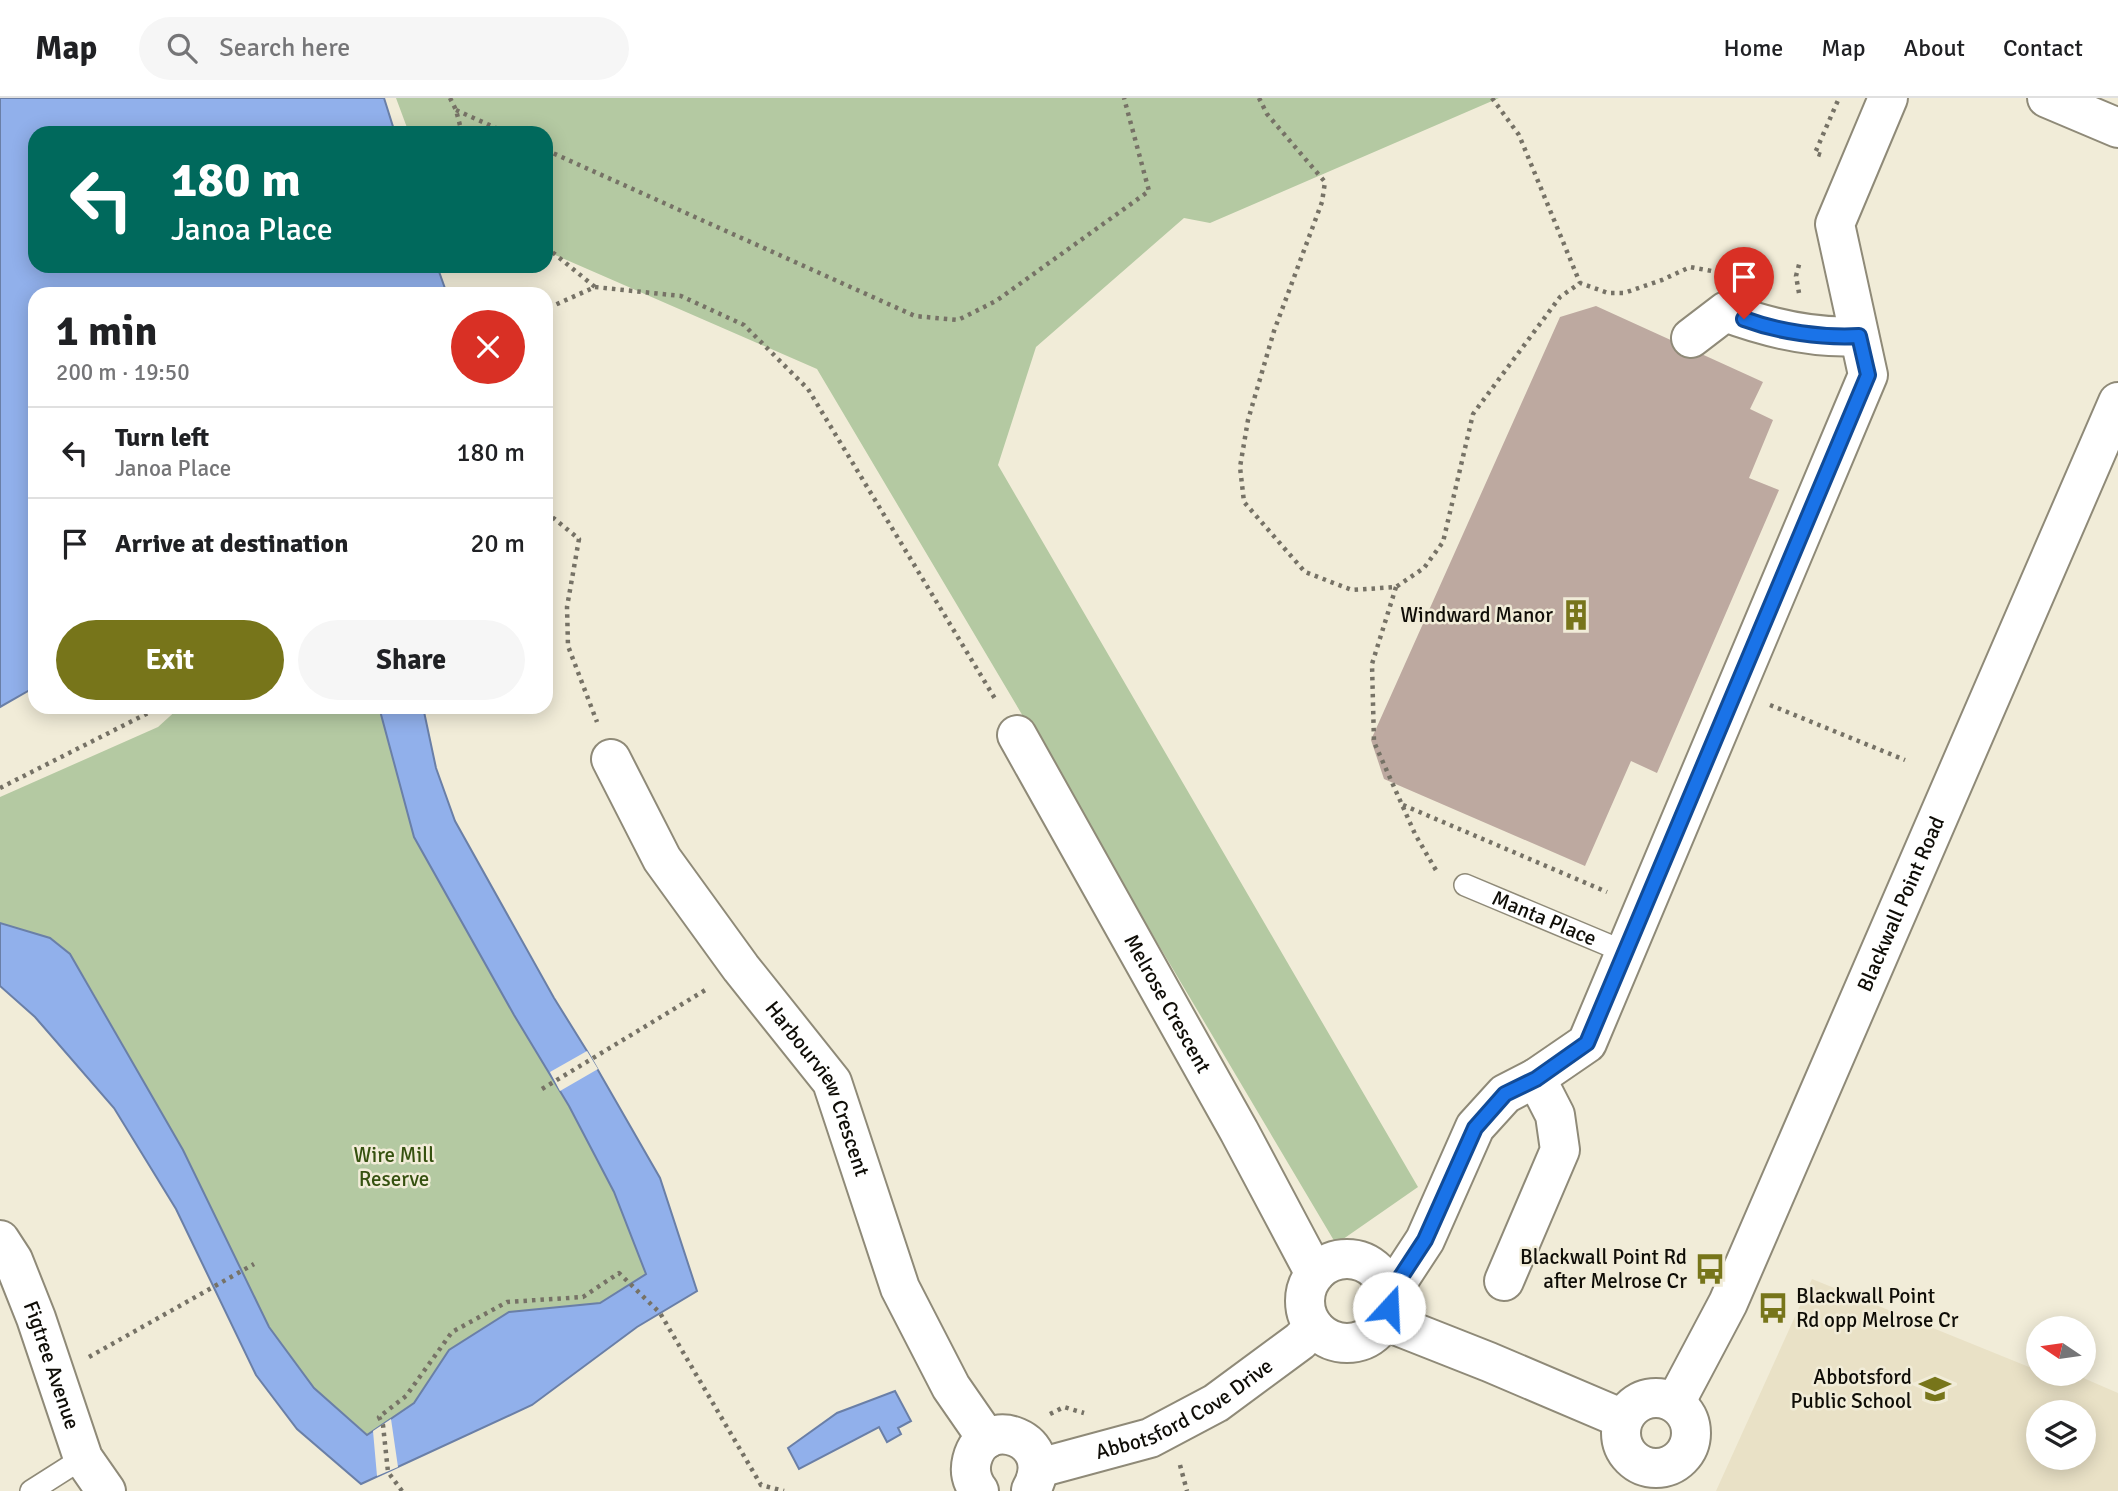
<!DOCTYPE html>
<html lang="en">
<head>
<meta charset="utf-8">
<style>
	body { margin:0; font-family:Signika,sans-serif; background:#f6f6f6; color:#202124; height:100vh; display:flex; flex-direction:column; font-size:26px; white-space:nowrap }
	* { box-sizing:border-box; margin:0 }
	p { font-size:23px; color:#757577 }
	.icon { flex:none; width:38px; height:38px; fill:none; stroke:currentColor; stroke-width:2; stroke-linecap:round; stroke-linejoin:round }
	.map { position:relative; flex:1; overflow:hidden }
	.details { position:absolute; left:28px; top:189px; width:525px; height:427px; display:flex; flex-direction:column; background:#fff; border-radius:21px; box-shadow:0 4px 18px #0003 }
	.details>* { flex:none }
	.guide { position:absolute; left:28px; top:28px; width:525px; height:147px; border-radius:21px; box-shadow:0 4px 18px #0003; background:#00695c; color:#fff; overflow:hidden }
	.needle { width:46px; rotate:283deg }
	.tools { position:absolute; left:2026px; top:1218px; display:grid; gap:14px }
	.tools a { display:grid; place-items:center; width:70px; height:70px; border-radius:50%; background:#fff; box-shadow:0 4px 18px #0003; font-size:35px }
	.pin { position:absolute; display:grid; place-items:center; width:60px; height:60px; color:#fff; margin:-72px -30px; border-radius:50% 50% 50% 0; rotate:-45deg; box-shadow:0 0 7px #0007 }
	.pin .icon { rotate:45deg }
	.me { position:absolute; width:77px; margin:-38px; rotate:20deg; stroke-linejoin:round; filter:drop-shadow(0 0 5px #0008) }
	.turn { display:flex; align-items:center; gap:24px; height:147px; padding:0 28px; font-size:32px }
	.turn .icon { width:91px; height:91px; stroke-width:2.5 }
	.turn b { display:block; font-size:49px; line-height:60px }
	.round { display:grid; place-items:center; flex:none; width:74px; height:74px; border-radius:37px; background:#f6f6f6 }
	.headline { display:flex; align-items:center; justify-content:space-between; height:119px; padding:0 28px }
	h1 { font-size:42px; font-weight:700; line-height:52px }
	.primary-button { display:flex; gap:14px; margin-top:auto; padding:14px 28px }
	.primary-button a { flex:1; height:80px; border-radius:42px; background:#77751a; color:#fff; font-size:28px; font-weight:700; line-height:80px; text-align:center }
	.primary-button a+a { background:#f6f6f6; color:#202124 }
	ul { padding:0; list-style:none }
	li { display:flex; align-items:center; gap:21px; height:91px; padding:0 28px; border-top:2px solid #e0e0e0 }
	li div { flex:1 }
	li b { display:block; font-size:26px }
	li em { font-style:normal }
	header { display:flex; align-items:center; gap:42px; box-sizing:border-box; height:98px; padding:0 35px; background:#fff; border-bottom:2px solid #e0e0e0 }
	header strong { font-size:33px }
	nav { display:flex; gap:38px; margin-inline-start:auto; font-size:24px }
	.search { width:490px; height:63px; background:#f6f6f6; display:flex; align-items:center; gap:18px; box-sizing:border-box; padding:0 24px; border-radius:38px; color:#757577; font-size:26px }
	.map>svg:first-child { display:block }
	.built { fill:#e9e1c6; fill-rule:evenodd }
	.green { fill:#b4c9a2 }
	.water { fill:#91b0eb; stroke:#6a7fa7; stroke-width:2 }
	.pier { fill:#f1ecd8 }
	.building { fill:#bda9a0 }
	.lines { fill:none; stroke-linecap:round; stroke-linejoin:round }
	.lane-casing { stroke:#8f8a78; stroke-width:24 }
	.street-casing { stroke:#8f8a78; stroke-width:42 }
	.secondary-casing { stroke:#8f8a78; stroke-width:42 }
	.path { stroke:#767266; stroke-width:4.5; stroke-dasharray:3.5 5; stroke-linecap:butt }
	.lane { stroke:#fff; stroke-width:21 }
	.street { stroke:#fff; stroke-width:38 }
	.secondary { stroke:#fff; stroke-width:38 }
	.route-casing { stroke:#114b97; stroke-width:18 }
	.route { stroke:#1a73e8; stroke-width:12 }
	.labels { text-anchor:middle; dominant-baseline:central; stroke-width:5; stroke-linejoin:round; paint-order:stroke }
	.poi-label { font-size:21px; fill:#0f0d07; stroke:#f1ecd8; text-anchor:end }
	.street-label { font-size:21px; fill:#0f0d07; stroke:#f1ecd8 }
	.park-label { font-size:21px; fill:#35510f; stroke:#f1ecd8 }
</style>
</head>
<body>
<header>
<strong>Map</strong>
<div class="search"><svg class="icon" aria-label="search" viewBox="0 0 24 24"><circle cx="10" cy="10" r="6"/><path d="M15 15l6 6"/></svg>Search here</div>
<nav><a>Home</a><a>Map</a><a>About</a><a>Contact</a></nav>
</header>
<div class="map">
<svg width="2118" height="1393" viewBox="0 0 2118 1393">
	<rect width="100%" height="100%" fill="#f1ecd8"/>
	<!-- built -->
	<path class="built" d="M 1812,1181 L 2039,1273 L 2039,1276 L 2046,1276 L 2071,1286 L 2081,1279 L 2118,1295 L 2118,1393 L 1716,1393 ZM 2039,1314 L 2084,1314 L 2084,1360 L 2039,1360 Z"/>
	<!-- green -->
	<path class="green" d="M 396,0 L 1499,0 L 1210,125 L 1184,120 L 1036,249 L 998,367 L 1418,1089 L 1336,1146 L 817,271 L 546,153 L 546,35 L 409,35 Z
		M 180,609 L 379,609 L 414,739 L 514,917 L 569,1008 L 614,1094 L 646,1176 L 600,1205 L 509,1214 L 449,1252 L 414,1305 L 368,1337 L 314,1290 L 269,1229 L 183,1052 L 84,879 L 50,840 L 0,825 L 0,699 L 158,629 Z"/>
	<!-- water -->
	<path class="water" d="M 0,0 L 384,0 L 395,35 L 35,35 L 35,168 L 437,168 L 447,196 L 35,196 L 35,589 L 0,609 Z
		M 379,609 L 423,609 L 436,670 L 455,723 L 554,900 L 587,953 L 660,1080 L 697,1193 L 637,1229 L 532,1307 L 361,1386 L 297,1331 L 256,1277 L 176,1111 L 114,1010 L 35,919 L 0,888 L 0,825 L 50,840 L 70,856 L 183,1052 L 269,1229 L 314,1290 L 367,1337 L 414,1305 L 449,1252 L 509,1214 L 600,1205 L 646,1176 L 614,1094 L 569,1008 L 514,917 L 414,739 Z
		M 895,1293 L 911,1323 L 898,1330 L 901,1336 L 887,1344 L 879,1329 L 799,1371 L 788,1350 L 837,1315 Z"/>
	<!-- pier -->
	<path class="pier" d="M 587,953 L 598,971 L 560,993 L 550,974 Z
		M 391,1321 L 398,1369 L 377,1378 L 373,1333 Z"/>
	<!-- building -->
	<path class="building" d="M 1596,208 L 1763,284 L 1750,311 L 1773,322 L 1749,380 L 1779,392 L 1657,675 L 1631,663 L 1585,768 L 1384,681 L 1371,642 L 1560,219 Z"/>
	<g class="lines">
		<defs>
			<g id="lane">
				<path id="s1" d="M 1465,787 L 1625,854"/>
				<path d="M 31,1393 L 83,1360"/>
			</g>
			<g id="street">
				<path d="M 2047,0 L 2118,30"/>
				<path d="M 1691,240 L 1725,214 C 1768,230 1813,241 1859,238"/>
				<path id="s2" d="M 1017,637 L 1239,1033 L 1315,1176"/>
				<path id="s3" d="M 611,661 L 662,761 L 741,870 L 832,984 L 900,1190 L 951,1289 L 987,1341"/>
				<path id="s4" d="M 0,1142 L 13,1162 L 36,1220 L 83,1360 L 106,1393"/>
				<circle cx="1347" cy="1203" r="42"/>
				<path d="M 1504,1183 L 1560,1052 L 1555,1017 L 1536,980"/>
				<path d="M 1389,1197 L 1425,1142 L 1475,1029 L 1505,996 L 1536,980 L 1587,945 L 1868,277 L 1835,126 L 1888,0"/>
				<path d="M 1385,1223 L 1489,1264 L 1623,1321"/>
				<path id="s5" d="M 1039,1370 L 1150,1340 L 1216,1305 L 1300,1243 L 1314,1229"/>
				<path d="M 979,1393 C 972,1384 969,1374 972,1362 C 984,1313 1060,1341 1031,1392"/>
			</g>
			<g id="secondary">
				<circle cx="1656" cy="1335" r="35"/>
				<path id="s6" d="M 1675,1305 L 1728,1205 L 2118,304"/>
			</g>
		</defs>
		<!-- lane casing -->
		<use href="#lane" class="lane-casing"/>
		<!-- street casing -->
		<use href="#street" class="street-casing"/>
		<!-- secondary casing -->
		<use href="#secondary" class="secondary-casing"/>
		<!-- path -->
		<path class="path" d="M 450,0 L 456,12 L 462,35
			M 1259,0 L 1267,16 L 1325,84 L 1322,104 L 1274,233 L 1248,322 L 1240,369 L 1244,404 L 1305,474 L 1352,492 L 1396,489 L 1424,470 L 1443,444 L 1473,316 L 1560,199 L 1580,185 L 1608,195 L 1624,195 L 1662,182 L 1690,169 L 1717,174
			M 1492,0 L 1519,37 L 1580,185
			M 456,12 L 507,35
			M 546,52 L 915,218 L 958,222 L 996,203 L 1149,93 L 1124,0
			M 1821,57 L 1815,55 L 1839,0
			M 546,149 L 595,189 L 546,211
			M 595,189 L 681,198 L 744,227 L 808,291 L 997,604
			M 1799,195 L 1796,178 L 1800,163
			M 546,414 L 579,441 L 567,509 L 568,548 L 597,624
			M 1396,489 L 1372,566 L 1374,644 L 1415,736 L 1437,774
			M 1770,607 L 1905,662
			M 0,690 L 150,614 L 157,609
			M 1403,707 L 1607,794
			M 542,991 L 707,891
			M 89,1259 L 254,1166
			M 1050,1316 L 1064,1309 L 1084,1315
			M 1180,1367 L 1187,1393
			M 402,1393 L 388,1374 L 383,1327 L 379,1319 L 406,1298 L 452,1234 L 507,1204 L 583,1199 L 619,1175 L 660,1215 L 761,1387 L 784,1393"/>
		<!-- lane -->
		<use href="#lane" class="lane"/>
		<!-- street -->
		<use href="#street" class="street"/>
		<!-- secondary -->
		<use href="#secondary" class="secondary"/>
	</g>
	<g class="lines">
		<defs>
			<path id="route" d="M 1389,1210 L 1389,1197 L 1425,1142 L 1475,1030 L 1505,996 L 1536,981 L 1587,945 L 1868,277 L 1859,238 C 1822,240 1779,234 1744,221"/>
		</defs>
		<!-- route casing -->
		<use href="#route" class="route-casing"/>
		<!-- route -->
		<use href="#route" class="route"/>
	</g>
	<!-- icons -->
	<defs>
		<symbol id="building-bare" viewBox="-9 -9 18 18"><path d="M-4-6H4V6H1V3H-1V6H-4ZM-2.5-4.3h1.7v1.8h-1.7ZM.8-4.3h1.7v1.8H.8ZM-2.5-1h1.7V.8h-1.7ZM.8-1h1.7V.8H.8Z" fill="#77751a" stroke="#f1ecd8" stroke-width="2.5" paint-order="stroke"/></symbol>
		<symbol id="bus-bare" viewBox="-9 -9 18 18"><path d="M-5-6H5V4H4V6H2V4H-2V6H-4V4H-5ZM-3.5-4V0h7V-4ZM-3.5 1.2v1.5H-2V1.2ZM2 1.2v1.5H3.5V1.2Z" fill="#77751a" stroke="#f1ecd8" stroke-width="2.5" paint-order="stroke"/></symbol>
		<symbol id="school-bare" viewBox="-9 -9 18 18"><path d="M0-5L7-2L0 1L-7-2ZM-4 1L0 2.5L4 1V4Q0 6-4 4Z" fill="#77751a" stroke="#f1ecd8" stroke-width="2.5" paint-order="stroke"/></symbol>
	</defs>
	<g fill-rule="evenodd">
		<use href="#building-bare" x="1554" y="495" width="44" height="44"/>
		<use href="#bus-bare" x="1688" y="1149" width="44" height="44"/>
		<use href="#bus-bare" x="1751" y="1188" width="44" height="44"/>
		<use href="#school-bare" x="1913" y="1269" width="44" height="44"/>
	</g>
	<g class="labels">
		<!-- poi labels -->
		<g class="poi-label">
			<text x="1553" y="517">Windward Manor</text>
			<text x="1687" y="1159">Blackwall Point Rd<tspan x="1687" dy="24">after Melrose Cr</tspan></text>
			<text x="1796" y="1198" text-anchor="start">Blackwall Point<tspan x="1796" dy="24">Rd opp Melrose Cr</tspan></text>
			<text x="1912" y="1279">Abbotsford<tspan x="1912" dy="24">Public School</tspan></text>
		</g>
		<!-- street labels -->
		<g class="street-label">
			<text stroke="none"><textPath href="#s6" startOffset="548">Blackwall Point Road</textPath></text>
			<text stroke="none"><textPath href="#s1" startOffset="86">Manta Place</textPath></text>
			<text stroke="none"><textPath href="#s2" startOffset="308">Melrose Crescent</textPath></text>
			<text stroke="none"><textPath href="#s3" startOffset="392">Harbourview Crescent</textPath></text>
			<text stroke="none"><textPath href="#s4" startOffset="136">Figtree Avenue</textPath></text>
			<text stroke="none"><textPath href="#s5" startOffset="158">Abbotsford Cove Drive</textPath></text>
		</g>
		<!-- park labels -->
		<g class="park-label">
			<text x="394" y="1057">Wire Mill<tspan x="394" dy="24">Reserve</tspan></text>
		</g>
	</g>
</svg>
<div class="tools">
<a><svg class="needle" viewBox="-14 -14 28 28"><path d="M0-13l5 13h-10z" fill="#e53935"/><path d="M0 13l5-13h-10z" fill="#757577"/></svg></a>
<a><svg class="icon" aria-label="layers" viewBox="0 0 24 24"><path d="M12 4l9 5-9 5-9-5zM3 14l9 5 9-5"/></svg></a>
</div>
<div class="pin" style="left:1744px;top:221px;background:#d93025"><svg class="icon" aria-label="arrive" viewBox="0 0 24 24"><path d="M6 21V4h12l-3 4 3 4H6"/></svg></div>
<svg class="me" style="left:1389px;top:1210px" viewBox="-20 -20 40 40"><circle r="19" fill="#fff"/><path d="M0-13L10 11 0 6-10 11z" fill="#1a73e8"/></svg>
<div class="guide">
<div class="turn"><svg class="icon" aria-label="left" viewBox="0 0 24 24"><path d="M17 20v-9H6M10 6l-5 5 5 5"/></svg><div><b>180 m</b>Janoa Place</div></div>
</div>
<section class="details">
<div class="headline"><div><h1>1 min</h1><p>200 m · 19:50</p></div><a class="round" style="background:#d93025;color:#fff"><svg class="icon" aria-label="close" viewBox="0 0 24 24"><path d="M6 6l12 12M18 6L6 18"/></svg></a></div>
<ul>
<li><svg class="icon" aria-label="left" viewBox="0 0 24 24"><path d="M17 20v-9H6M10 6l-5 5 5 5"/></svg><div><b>Turn left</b><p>Janoa Place</p></div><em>180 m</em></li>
<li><svg class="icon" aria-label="arrive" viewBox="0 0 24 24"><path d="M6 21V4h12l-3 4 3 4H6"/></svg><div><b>Arrive at destination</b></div><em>20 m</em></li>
</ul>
<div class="primary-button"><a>Exit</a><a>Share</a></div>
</section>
</div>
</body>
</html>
